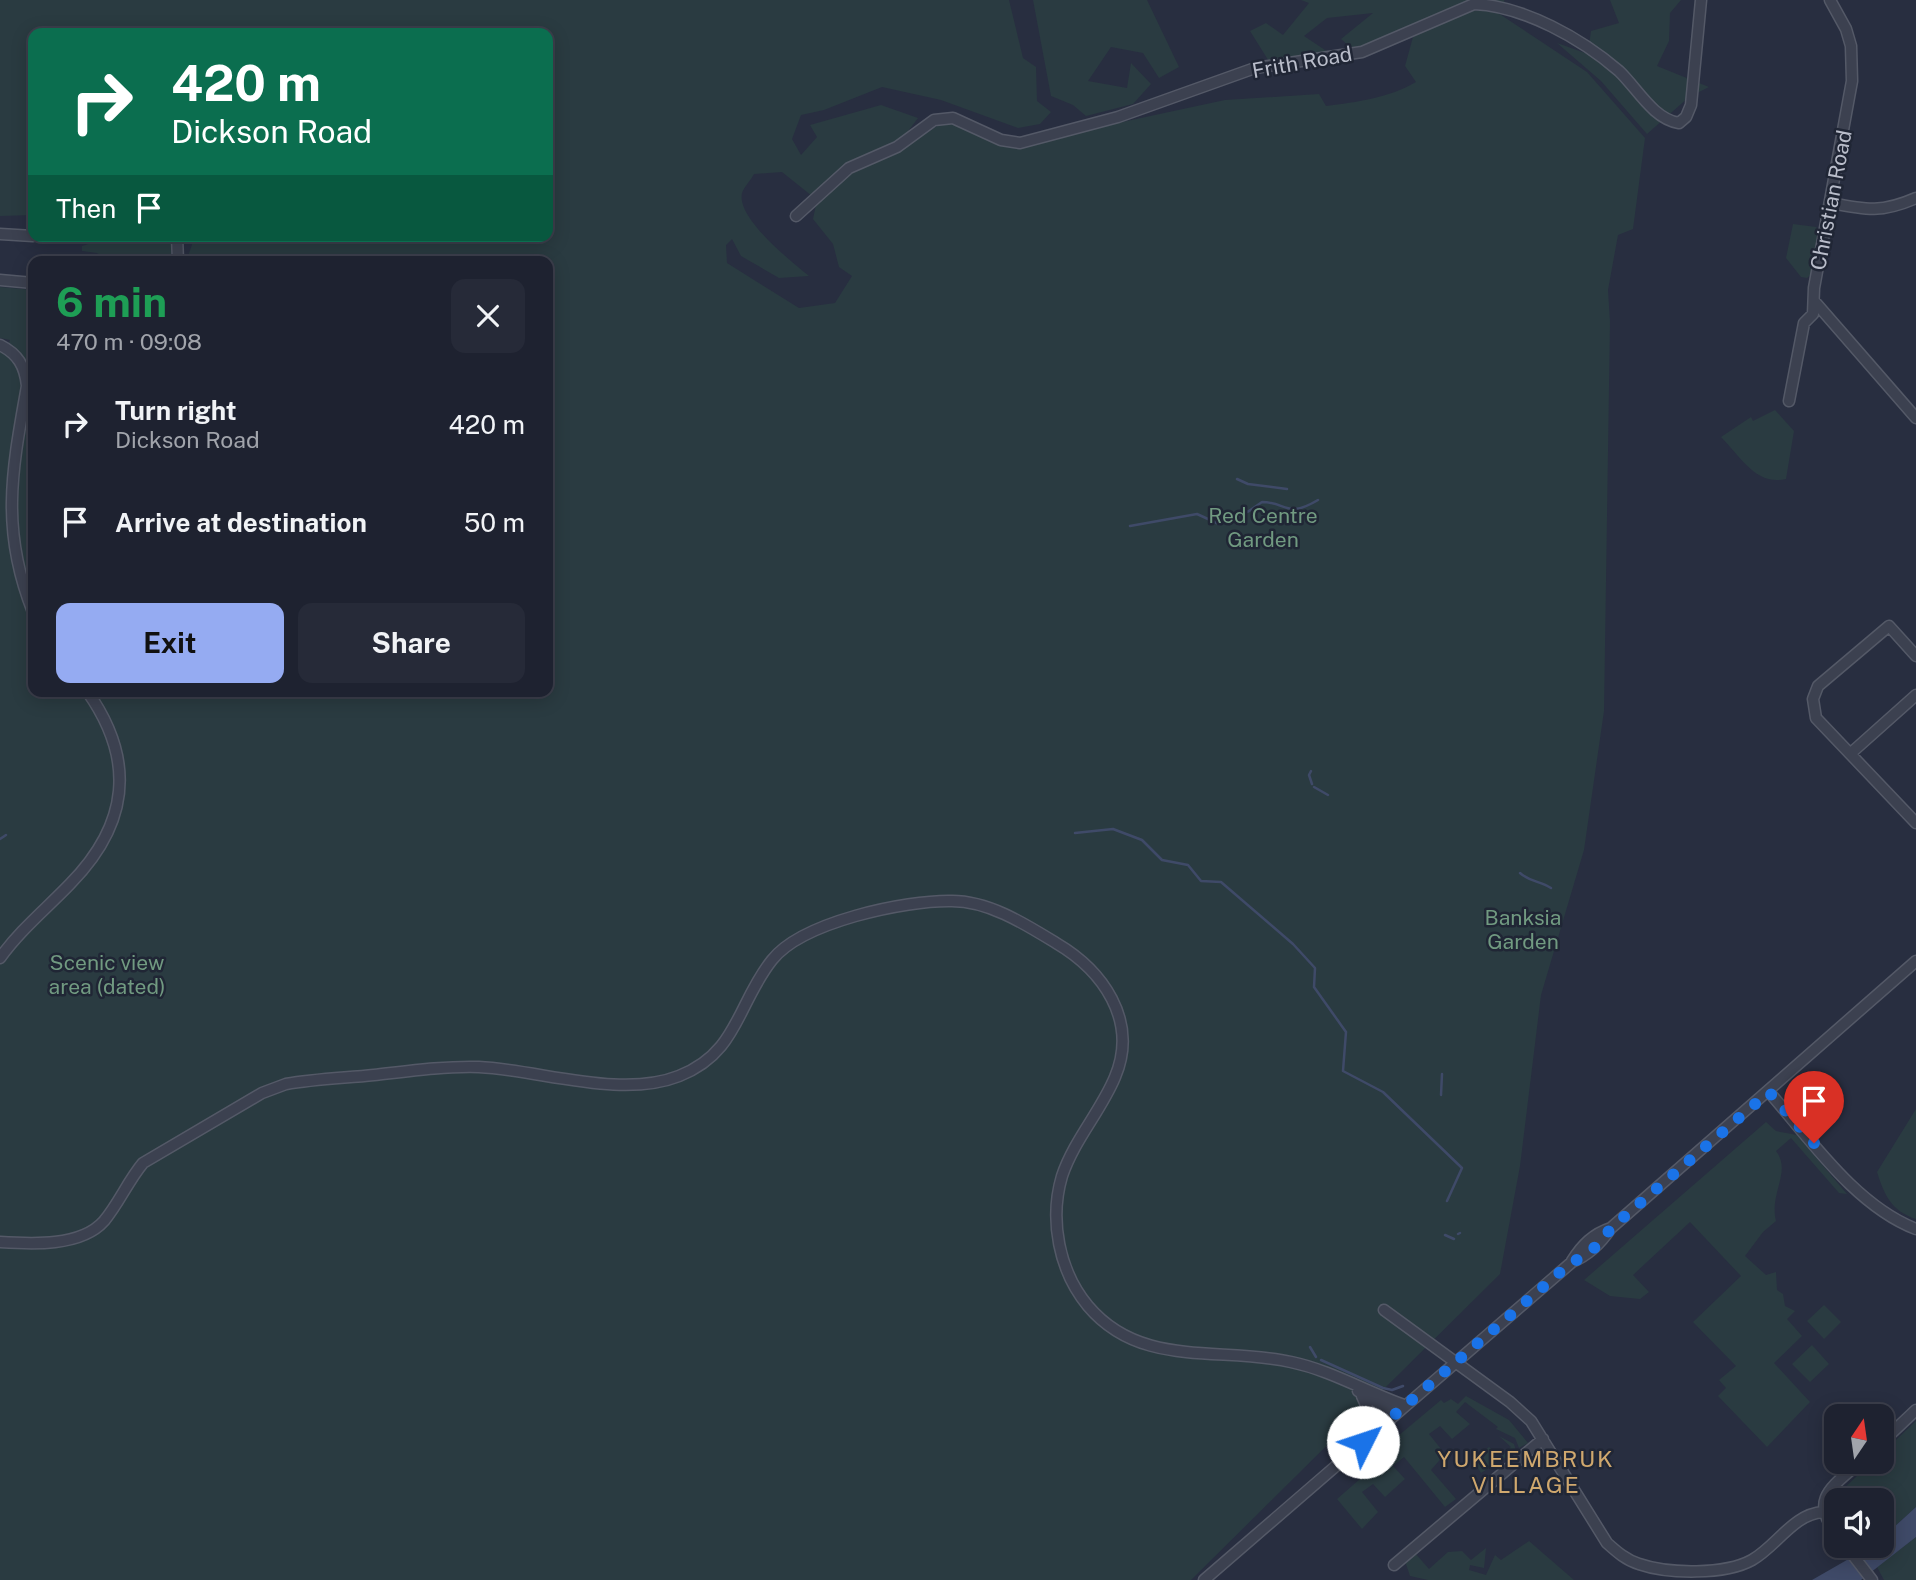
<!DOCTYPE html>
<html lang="en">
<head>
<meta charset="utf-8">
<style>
	body { margin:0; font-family:"Public Sans",sans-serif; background:#262a38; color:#f1f3f6; height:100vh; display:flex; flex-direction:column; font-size:26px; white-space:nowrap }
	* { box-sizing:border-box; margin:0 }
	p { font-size:23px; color:#a1a4ab }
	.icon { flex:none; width:38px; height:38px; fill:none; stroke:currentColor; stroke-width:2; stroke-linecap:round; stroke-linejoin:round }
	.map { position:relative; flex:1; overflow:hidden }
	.details { position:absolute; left:28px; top:256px; width:525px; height:441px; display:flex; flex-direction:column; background:#1e2230; border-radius:14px; box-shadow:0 4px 18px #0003,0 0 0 2px #3c3f4c }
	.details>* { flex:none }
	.hud { position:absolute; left:28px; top:28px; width:525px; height:214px; border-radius:14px; box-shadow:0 4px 18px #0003,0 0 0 2px #3c3f4c; background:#0b6e4f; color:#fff; overflow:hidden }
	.needle { width:46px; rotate:13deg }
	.tools { position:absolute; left:1824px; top:1404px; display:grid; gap:14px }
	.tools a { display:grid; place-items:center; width:70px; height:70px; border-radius:14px; background:#1e2230; box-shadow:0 4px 18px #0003,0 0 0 2px #3c3f4c; font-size:35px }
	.pin { position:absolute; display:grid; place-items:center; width:60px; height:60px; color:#fff; margin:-72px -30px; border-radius:50% 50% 50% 0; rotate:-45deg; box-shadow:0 0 7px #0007 }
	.pin .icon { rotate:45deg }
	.me { position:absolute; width:77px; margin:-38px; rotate:49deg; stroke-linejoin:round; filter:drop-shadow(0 0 5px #0008) }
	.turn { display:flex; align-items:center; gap:24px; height:147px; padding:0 28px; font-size:32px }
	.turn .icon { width:91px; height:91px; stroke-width:2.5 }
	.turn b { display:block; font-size:49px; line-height:60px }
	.then { display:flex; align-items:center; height:66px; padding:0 28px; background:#0003; gap:14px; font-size:26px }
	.round { display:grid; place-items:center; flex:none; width:74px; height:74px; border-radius:14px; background:#262a38 }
	.overview { display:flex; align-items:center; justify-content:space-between; height:119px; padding:0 28px }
	h1 { font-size:42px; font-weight:700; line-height:52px; color:#1e9e55 }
	.primary-button { display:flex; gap:14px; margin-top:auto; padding:14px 28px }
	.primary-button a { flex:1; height:80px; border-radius:14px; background:#95abf2; color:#111; font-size:28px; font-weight:700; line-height:80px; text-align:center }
	.primary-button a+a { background:#262a38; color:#f1f3f6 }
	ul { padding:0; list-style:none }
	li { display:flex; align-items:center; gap:21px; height:98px; padding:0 28px }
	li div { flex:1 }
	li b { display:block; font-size:26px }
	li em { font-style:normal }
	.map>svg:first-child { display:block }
	.green { fill:#2a3b41; fill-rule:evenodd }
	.water { fill:#3f4a68 }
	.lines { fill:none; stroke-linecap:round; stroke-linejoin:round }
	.stream { stroke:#3f4a68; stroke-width:2.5 }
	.minor-casing { stroke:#545967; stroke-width:13 }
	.minor { stroke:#3c4150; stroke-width:10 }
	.route { stroke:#1a73e8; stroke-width:12; stroke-dasharray:0 21.6 }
	.labels { text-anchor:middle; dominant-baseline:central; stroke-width:5; stroke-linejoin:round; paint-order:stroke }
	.street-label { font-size:21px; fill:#b9bdca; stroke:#202635 }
	.park-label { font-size:21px; fill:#719a81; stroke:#202635 }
	.neighbourhood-label { font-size:23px; letter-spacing:2px; fill:#d0a86e; stroke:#202635 }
</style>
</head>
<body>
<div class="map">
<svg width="1916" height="1580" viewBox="0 0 1916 1580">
	<rect width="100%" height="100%" fill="#282e40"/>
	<!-- green -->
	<path class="green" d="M 0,0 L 1009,0 L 1023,58 L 1036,67 L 1037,101 L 1051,112 L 1040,124 L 1018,128 L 941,100 L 882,87 L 824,110 L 801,115 L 792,139 L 801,155 L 817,137 L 810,125 L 881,105 L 918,118 L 897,146 L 873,156 L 899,152 L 940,124 L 958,123 L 1006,147 L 1225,100 L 1319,94 L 1326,106 C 1357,102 1389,98 1416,82 L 1405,66 L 1413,37 L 1465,12 L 1492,9 L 1587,72 L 1645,138 L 1633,229 L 1618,235 L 1608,290 L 1610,322 L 1604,711 L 1584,850 L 1541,995 L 1520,1166 L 1500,1274 L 1191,1580 L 0,1580 L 0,352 L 5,353 L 10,340 L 0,338 L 0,287 L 33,290 L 33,691 L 548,691 L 548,261 L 186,261 L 192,245 L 192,236 L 548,236 L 548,33 L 33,33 L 33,215 L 0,216 ZM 782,172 L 817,200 L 813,219 L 833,244 L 839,267 L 852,276 L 835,303 L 799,308 L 727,263 L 726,245 L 732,239 L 741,256 L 779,278 L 809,276 C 792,262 736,218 742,193 C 744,187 751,180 754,174 Z
		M 1033,0 L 1147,0 L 1179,67 L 1159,78 L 1143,53 L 1111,47 L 1088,81 L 1127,88 L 1131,63 L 1151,84 L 1133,104 L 1086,116 L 1073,105 L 1051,96 Z
		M 1301,0 L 1504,0 L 1505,3 L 1478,1 L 1356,52 L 1341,39 L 1373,13 L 1327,18 L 1304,36 L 1328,52 L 1270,63 L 1250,31 L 1266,23 L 1283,35 L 1309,3 Z
		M 1610,0 L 1681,0 L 1670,13 L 1669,41 L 1657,66 L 1709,87 L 1689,97 L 1647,134 L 1601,81 L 1557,43 L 1588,54 L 1591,31 L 1619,23 Z
		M 1793,224 L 1816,227 L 1821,233 L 1813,273 L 1807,278 L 1801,277 L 1786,258 Z
		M 114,236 L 171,236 L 171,261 L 107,261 L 97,253 L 82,251 L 82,246 Z
		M 1775,410 L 1794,431 L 1786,479 C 1756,486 1741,457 1721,437 L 1751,417 L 1753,421 Z
		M 1916,1109 L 1916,1219 C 1891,1211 1884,1194 1877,1172 Z
		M 1766,1122 L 1776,1131 L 1797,1135 L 1847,1194 L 1839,1193 L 1791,1138 L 1776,1151 C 1792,1172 1769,1193 1776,1221 L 1763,1232 L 1745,1256 L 1766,1275 L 1776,1272 L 1777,1290 L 1783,1294 L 1785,1306 L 1795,1311 L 1787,1319 L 1802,1336 L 1774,1363 L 1810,1402 L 1767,1447 L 1718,1396 L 1726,1388 L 1719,1380 L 1736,1366 L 1693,1322 L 1741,1276 L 1690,1222 L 1633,1275 L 1649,1292 L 1640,1299 L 1610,1296 L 1584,1280 Z
		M 1824,1305 L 1841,1322 L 1824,1339 L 1807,1321 Z
		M 1812,1345 L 1829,1364 L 1810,1382 L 1792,1364 Z
		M 1466,1396 L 1509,1420 L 1528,1443 L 1519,1448 L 1515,1438 L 1496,1429 L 1498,1427 L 1465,1402 L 1456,1412 L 1470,1424 L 1452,1439 L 1440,1426 L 1429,1434 L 1445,1454 L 1431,1470 L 1456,1499 L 1445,1507 L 1404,1457 L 1393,1466 L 1405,1479 L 1385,1497 L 1373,1484 L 1362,1492 L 1378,1512 L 1362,1529 L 1337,1499 L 1360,1479 L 1355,1472 L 1441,1400 L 1444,1403 L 1451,1399 L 1458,1404 Z
		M 1916,1421 L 1916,1507 L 1881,1539 L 1881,1500 L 1836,1500 L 1836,1516 C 1832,1507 1834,1499 1840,1492 L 1873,1461 L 1881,1461 L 1881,1454 Z
		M 1499,1436 L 1514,1444 L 1516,1451 L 1481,1473 L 1473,1460 L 1489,1447 L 1501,1457 L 1511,1447 Z
		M 1916,1537 L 1916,1580 L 1884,1580 L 1877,1567 Z
		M 1529,1541 L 1574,1580 L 1428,1580 L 1410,1576 L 1405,1561 L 1415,1553 L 1429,1569 L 1448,1552 L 1462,1551 L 1471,1560 L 1486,1548 L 1484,1568 L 1470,1565 L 1469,1570 L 1486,1575 L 1495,1555 L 1501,1560 Z"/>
	<!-- water -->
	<path class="water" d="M 1916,1507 L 1916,1537 L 1861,1580 L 1812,1580 L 1873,1545 L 1881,1545 L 1881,1539 Z"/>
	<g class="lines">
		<!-- stream -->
		<path class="stream" d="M 1237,479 L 1248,484 L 1287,489
			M 1130,526 L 1197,514 L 1219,524 L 1249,511 L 1262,502 C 1287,502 1286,519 1318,500
			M 1311,771 L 1309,775 L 1312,784
			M 1314,787 L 1328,795
			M 1075,833 L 1113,829 L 1142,840 L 1162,860 L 1188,865 L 1201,881 L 1221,882 L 1293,944 L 1315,968 L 1314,987 L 1346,1032 L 1343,1071 L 1383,1092 L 1462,1168 L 1447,1201
			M 0,839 L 6,835
			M 1520,873 C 1530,882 1540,881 1551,888
			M 1441,1095 L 1442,1074
			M 1458,1234 L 1460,1233
			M 1445,1235 L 1454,1239
			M 1310,1347 L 1316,1357
			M 1321,1360 L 1383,1388 L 1392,1390 L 1403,1386"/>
		<defs>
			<path id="minor" d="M 1831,203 C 1867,210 1882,213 1916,198
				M 796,216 L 849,168 L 897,147 L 934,120 L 953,118 L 1001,140 L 1020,143 L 1118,117 L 1255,68 L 1362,52 L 1474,4 C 1524,6 1582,39 1619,71 C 1637,88 1653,119 1679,123 L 1686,117 L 1691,105 L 1701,0
				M 0,234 L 33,236
				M 47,236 L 62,236
				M 177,236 L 178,261
				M 0,280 L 33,283
				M 1815,302 L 1916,418
				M 0,345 C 18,354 25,366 27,386 C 12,470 0,529 33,612
				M 1789,401 L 1804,323 L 1813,314 L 1814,288 L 1852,81 L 1851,46 L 1846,29 L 1830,0
				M 1916,656 L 1889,626 L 1818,686 L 1813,699 L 1816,718 L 1916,823
				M 1851,753 L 1916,695
				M 0,958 C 20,930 47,908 70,884 C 129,824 136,760 87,691
				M 1769,1092 C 1811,1140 1856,1206 1916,1229
				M 0,1242 C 31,1244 81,1247 104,1221 C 119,1203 128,1181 143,1163 L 262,1093 L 286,1084 C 315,1079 345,1078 374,1075 C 409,1071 444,1066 479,1067 C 540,1070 621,1099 679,1076 C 738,1053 737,1004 772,960 C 802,922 905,900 952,901 C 989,901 1025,924 1056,943 C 1102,970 1139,1020 1115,1077 C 1101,1111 1074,1140 1062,1176 C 1049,1220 1059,1271 1088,1306 C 1141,1369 1220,1346 1291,1362 C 1330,1370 1367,1392 1404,1405
				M 1572,1261 C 1582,1245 1593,1234 1611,1228
				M 1384,1310 L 1510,1402 L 1531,1421 L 1607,1543 C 1617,1552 1626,1560 1639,1564 C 1668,1574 1725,1575 1752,1560 C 1777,1546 1793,1514 1823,1512
				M 1358,1391 L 1395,1413
				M 1362,1396 L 1370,1414 L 1364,1439
				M 1881,1443 L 1916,1410
				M 1836,1533 C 1808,1498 1835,1485 1861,1461
				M 1845,1545 L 1872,1580
				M 1394,1565 L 1543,1439
				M 1204,1580 L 1572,1262 C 1589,1255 1601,1243 1611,1228 L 1916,961"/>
		</defs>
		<!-- minor casing -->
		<use href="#minor" class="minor-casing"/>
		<!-- minor -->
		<use href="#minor" class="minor"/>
	</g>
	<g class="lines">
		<!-- route -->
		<path class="route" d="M 1363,1442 L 1572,1262 C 1589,1255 1601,1243 1611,1228 L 1769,1092 L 1814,1143"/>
	</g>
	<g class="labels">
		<!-- street labels -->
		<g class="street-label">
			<text transform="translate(1302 62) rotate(-10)">Frith Road</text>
			<text transform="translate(1831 200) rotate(-79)">Christian Road</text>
		</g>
		<!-- park labels -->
		<g class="park-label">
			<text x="1263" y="515">Red Centre<tspan x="1263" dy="24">Garden</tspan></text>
			<text x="1523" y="917">Banksia<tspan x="1523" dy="24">Garden</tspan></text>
			<text x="107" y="962">Scenic view<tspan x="107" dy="24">area (dated)</tspan></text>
		</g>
		<!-- neighbourhood labels -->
		<g class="neighbourhood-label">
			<text x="1526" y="1458">YUKEEMBRUK<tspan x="1526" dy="26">VILLAGE</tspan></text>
		</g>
	</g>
</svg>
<div class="tools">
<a><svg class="needle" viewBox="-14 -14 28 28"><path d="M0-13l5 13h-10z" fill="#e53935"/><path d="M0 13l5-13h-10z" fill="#a1a4ab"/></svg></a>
<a><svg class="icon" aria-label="sound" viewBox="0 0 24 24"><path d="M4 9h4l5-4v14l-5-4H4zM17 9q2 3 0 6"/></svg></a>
</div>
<div class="pin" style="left:1814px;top:1143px;background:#d93025"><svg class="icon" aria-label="arrive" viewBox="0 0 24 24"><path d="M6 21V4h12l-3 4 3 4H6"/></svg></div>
<svg class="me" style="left:1363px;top:1442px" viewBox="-20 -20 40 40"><circle r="19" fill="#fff"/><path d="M0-13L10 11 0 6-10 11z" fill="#1a73e8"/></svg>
<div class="hud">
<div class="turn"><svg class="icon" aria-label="right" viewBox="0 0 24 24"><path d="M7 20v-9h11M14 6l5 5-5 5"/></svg><div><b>420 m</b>Dickson Road</div></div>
<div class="then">Then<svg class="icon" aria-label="arrive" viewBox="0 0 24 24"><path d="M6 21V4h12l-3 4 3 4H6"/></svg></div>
</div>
<section class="details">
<div class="overview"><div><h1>6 min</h1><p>470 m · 09:08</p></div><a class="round"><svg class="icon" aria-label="close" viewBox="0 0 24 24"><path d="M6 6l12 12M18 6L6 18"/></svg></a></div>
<ul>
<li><svg class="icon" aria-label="right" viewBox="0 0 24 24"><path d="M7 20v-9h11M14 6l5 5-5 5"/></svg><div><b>Turn right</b><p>Dickson Road</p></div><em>420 m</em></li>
<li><svg class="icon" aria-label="arrive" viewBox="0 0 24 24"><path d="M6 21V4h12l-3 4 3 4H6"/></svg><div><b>Arrive at destination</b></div><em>50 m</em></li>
</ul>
<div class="primary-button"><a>Exit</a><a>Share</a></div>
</section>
</div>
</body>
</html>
